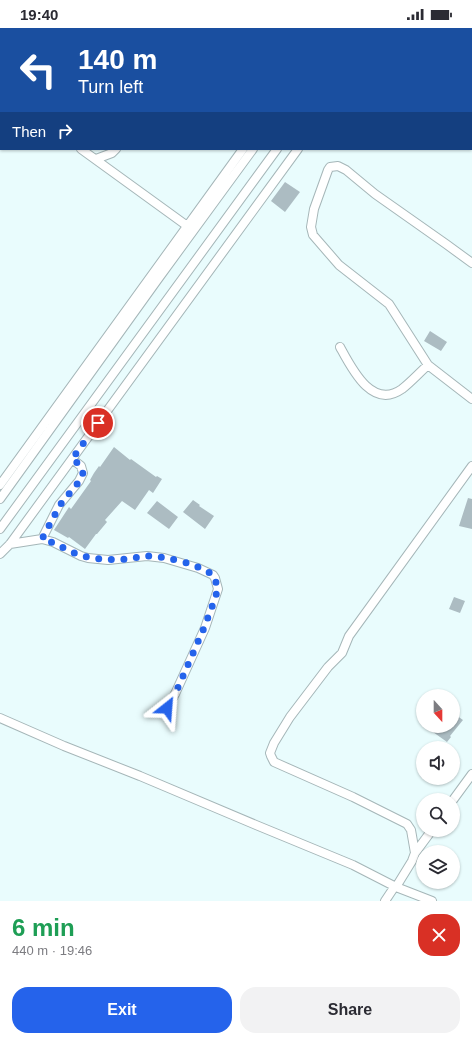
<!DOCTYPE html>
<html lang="en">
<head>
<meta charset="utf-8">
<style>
	body { margin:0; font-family:Arial,sans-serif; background:#f2f2f3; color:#2b2b33; height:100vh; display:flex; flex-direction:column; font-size:15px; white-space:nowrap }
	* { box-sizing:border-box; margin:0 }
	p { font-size:13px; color:#7c7c81 }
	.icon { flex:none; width:22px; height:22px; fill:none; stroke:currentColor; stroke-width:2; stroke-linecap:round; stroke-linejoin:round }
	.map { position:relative; height:873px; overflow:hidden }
	.panel { display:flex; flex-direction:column; background:#fff; flex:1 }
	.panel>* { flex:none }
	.guide { position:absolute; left:0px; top:0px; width:472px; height:122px; box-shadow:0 1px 3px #0004; background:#1a4fa0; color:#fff; overflow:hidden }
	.needle { width:26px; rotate:159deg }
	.tools { position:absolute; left:416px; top:661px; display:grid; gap:8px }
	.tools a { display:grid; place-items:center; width:44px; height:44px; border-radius:50%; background:#fff; box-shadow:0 1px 3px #0004; font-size:20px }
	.pin { position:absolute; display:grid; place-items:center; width:34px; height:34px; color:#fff; margin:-17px; border:2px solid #fff; border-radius:50%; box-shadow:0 1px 4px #0007 }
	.me { position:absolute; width:44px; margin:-22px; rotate:28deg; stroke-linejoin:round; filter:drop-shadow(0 0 3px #0008) }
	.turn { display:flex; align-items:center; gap:14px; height:84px; padding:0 12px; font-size:18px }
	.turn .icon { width:52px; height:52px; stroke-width:2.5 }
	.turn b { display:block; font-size:28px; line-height:34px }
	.then { display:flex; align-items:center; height:38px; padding:0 12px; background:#0003; gap:8px; font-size:15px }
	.round { display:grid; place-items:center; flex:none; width:42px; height:42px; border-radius:16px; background:#f2f2f3 }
	.summary { display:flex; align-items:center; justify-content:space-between; height:68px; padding:0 12px }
	h1 { font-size:24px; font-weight:800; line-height:30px; color:#1e9e55 }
	.primary-button { display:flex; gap:8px; margin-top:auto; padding:8px 12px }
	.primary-button a { flex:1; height:46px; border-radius:16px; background:#2563eb; color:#fff; font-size:16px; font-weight:800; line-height:46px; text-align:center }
	.primary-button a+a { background:#f2f2f3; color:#2b2b33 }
	.status { display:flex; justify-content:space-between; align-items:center; height:28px; padding:0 20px; background:#fff; direction:ltr }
	.status svg { height:11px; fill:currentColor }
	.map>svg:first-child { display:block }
	.building { fill:#acbcc2 }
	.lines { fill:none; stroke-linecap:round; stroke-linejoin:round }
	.minor-casing { stroke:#a5b6b8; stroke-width:10 }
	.minor { stroke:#fff; stroke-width:8 }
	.route { stroke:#2563eb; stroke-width:7; stroke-dasharray:0 12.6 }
</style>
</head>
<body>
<div class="status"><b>19:40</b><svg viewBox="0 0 49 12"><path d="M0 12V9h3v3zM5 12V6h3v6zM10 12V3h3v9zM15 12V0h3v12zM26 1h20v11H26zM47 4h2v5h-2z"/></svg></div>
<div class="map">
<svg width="472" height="873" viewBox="0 0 472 873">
	<rect width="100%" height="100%" fill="#e9fcfd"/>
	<!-- building -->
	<path class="building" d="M 285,154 L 300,164 L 285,184 L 271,173 Z
		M 430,303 L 447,314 L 441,323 L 424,313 Z
		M 114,419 L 130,432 L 131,431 L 156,449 L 157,448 L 162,451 L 153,465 L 149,462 L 135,482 L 122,473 L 105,492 L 107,494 L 97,506 L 96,506 L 85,521 L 69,509 L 68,510 L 54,502 L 69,479 L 71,481 L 91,453 L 90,452 L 94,445 L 99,438 L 100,439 Z
		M 468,470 L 472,471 L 472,501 L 459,498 Z
		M 193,472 L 200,477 L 199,478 L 214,488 L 205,501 L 183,484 Z
		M 157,473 L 178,489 L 169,501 L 147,485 Z
		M 454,569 L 465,573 L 460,585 L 449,581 Z
		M 453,685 L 463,692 L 450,708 L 451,709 L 447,714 L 433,704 L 436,699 L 437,700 L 439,698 L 453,698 Z"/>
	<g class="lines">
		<defs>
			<path id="minor" d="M 53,1 L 54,0
				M 127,1 L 128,0
				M 214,1 L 215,0
				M 331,1 L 332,0
				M 342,1 L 342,0
				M 364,1 L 365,0
				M 387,1 L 388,0
				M 0,28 L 1,29
				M 0,62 L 1,63
				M 81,121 L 190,200
				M 96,131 L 112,125 L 116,121
				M 472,235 L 446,216 L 375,166 L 346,142 L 338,138 L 330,139 L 328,142 L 314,181 L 311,199 L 313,207 L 339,237 L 389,276 L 428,337 L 472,371
				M 340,319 C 352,341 372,382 402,361 C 411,354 419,345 428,337
				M 0,457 L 243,121
				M 0,471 L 158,251 L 253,121
				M 0,501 L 277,121
				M 42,511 L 59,477 L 79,453 L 83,445 L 81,438 L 72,431
				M 10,516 L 42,511 L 53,514 L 81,528 L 88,530 L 108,532 L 147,528 L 164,530 L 198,540 L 213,547 L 215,550 L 218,561 L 205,600 L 175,666 L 167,680
				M 0,526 L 10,516 L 298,121
				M 0,690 L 64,718 L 140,748 L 256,797 L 353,837 L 396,859 L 412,833 L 415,825 L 411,802 L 407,796 L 353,769 L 274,734 L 271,728 L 270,725 L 274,715 L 290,689 L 328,639 L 342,625 L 349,608 L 472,438
				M 453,772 L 472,746
				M 415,825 L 432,802
				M 385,873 L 393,861 L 396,859 L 432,873"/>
		</defs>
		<!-- minor casing -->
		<use href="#minor" class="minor-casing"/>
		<!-- minor -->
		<use href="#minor" class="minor"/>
	</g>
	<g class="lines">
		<!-- route -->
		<path class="route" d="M 98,395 L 72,431 C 79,436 85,440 82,450 L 60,477 L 42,511 C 58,515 71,526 87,529 C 101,532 115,532 129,531 C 135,530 141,528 147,528 C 166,528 199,536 214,548 L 218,561 L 213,576 L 204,600 L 176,664 L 167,680"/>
	</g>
</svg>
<div class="tools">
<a><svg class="needle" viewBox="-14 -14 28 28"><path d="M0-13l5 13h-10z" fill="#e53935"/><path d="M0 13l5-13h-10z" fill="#7c7c81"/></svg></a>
<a><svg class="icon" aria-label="sound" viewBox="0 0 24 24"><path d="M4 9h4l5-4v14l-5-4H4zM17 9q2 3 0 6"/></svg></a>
<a><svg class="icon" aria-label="search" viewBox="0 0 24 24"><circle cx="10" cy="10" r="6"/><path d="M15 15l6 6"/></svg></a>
<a><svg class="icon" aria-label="layers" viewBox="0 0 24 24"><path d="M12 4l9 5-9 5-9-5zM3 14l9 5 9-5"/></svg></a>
</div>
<div class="pin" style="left:98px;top:395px;background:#d93025"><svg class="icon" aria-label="arrive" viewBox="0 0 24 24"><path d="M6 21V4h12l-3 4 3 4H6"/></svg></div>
<svg class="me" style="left:167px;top:680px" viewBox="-20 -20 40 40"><path d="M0-17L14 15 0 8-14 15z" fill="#2563eb" stroke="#fff" stroke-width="4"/></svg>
<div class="guide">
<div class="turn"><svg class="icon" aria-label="left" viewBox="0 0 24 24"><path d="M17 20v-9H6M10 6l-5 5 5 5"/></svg><div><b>140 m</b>Turn left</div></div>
<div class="then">Then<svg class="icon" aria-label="right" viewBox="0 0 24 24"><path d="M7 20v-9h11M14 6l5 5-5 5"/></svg></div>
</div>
</div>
<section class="panel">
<div class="summary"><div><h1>6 min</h1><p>440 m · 19:46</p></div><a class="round" style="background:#d93025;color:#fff"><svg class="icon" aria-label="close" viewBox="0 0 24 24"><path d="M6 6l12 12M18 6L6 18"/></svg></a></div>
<div class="primary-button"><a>Exit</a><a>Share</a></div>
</section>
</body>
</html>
